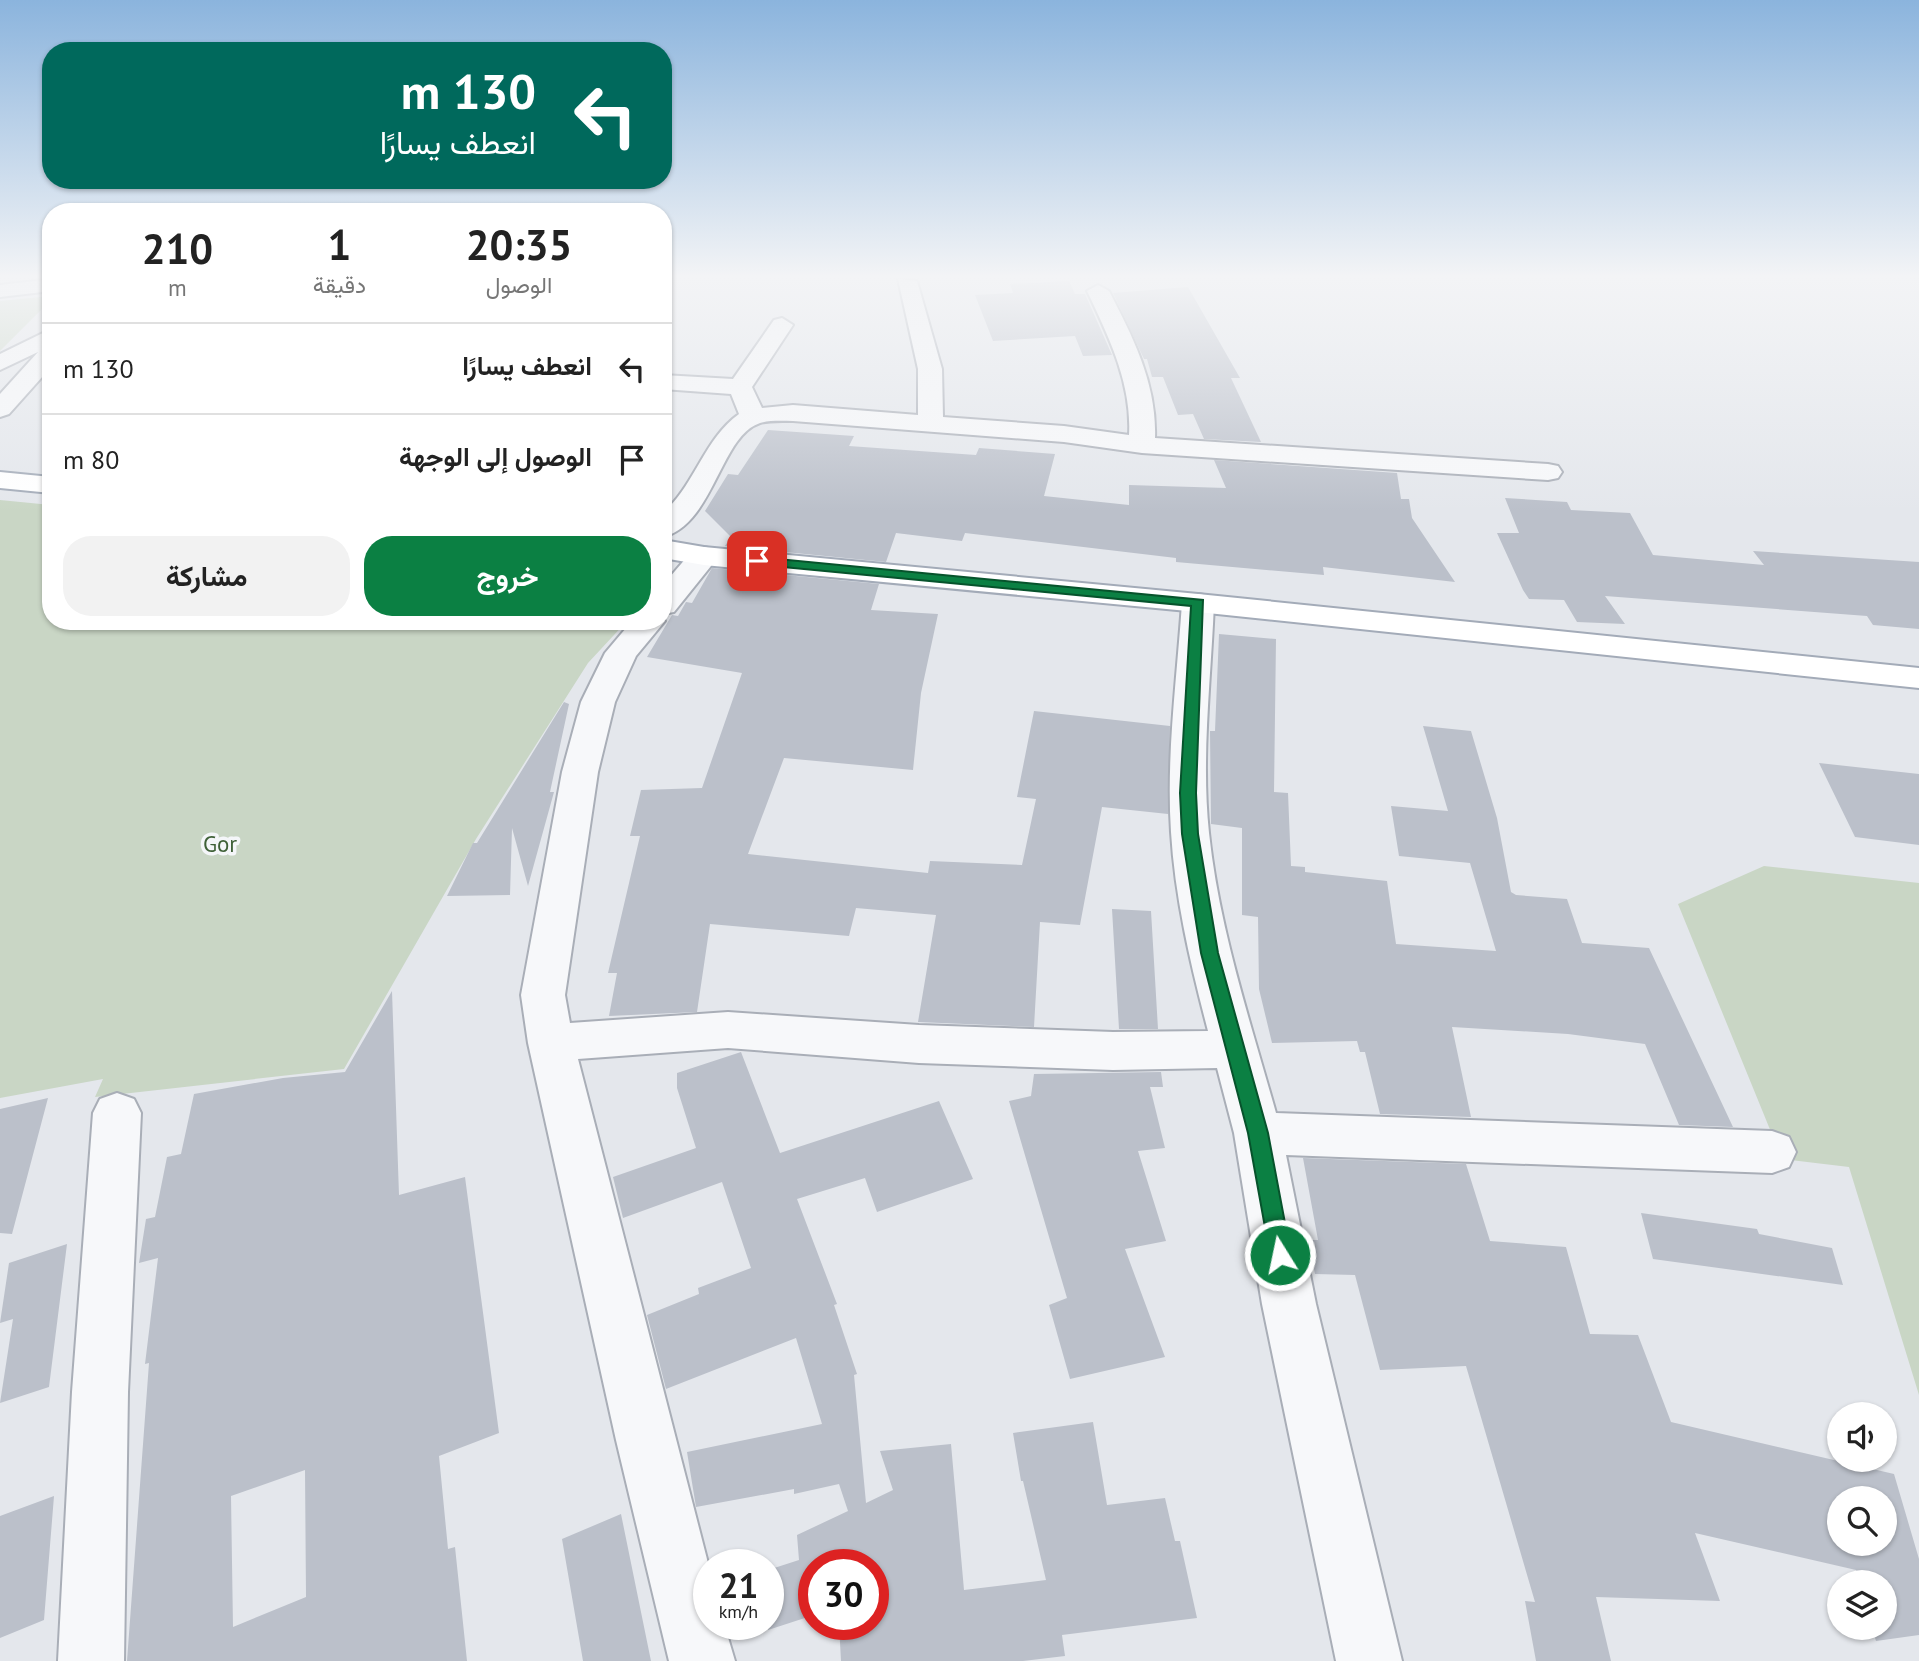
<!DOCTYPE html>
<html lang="ar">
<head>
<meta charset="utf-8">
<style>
	body { margin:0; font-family:"PT Sans",Vazirmatn,sans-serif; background:#f2f2f2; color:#222; direction:rtl; height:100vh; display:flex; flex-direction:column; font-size:26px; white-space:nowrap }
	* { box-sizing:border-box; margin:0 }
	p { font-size:23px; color:#767676 }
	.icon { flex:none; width:38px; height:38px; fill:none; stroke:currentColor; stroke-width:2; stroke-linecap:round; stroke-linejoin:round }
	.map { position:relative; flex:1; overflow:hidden; direction:ltr }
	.side { position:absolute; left:42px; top:203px; width:630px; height:427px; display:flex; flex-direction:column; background:#fff; border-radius:28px; box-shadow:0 2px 5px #0004; direction:rtl }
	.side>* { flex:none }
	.hud { position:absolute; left:42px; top:42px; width:630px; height:147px; border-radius:28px; box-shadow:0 2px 5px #0004; direction:rtl; background:#00695c; color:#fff; overflow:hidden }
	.fabs { position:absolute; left:1827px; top:1402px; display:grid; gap:14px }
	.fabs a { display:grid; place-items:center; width:70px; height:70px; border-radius:50%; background:#fff; box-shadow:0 2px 5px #0004; font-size:35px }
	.speed { position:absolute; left:693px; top:1549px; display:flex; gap:14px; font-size:35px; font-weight:700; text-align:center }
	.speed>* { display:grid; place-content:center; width:91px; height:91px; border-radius:50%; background:#fff; box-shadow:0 2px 5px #0004; line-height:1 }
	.speed small { font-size:18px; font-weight:400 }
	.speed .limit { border:10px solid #d22; background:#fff; color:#111 }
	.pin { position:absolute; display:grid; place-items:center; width:60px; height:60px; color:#fff; margin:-30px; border-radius:14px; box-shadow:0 4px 10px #0006 }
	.me { position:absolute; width:77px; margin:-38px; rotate:350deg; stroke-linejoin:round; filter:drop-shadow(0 0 5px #0008) }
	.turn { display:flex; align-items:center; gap:24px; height:147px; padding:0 21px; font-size:32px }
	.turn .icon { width:91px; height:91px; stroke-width:2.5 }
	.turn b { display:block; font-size:49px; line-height:60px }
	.eta { display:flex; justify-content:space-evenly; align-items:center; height:119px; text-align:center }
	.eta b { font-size:42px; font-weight:700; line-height:49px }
	.cta { display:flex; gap:14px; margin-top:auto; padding:14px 21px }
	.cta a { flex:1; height:80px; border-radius:28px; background:#0b8043; color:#fff; font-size:28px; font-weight:700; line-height:80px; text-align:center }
	.cta a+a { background:#f2f2f2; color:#222 }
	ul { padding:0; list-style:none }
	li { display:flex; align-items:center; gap:21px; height:91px; padding:0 21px; border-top:2px solid #e0e0e0 }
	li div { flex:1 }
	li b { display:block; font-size:26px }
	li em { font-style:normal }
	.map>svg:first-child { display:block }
	.green { fill:#c9d6c5 }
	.building { fill:#bbc0ca; fill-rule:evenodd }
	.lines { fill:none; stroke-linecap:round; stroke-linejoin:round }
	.minor-casing { stroke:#a9aeb7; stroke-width:4 }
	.major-casing { stroke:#a3abb8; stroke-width:4 }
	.minor { fill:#f7f8fa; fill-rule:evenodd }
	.major { fill:#fff; fill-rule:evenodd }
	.route { fill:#0b8043; stroke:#07532c; stroke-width:2 }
	.labels { text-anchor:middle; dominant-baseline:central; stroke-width:7; stroke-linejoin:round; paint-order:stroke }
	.park-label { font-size:23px; fill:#3f6138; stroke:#f4f6f9 }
</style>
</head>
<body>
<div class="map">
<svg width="1919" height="1661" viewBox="0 0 1919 1661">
	<rect width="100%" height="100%" fill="#e4e7ec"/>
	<!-- green -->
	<path class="green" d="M 51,296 L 51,300 L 0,351 L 0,301 Z
		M 0,500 L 51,505 L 51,621 L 627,621 L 588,663 L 476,839 L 344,1069 L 95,1097 L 103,1079 L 0,1098 Z
		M 1764,866 L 1919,883 L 1919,1395 L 1849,1167 L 1782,1159 L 1678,904 Z"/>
	<!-- building -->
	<path class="building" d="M 1069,281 L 1075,294 L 1085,294 L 1112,355 L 1083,356 L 1075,336 L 993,341 L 975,295 L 1013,293 L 1010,284 Z
		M 1188,287 L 1240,378 L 1231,378 L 1261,442 L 1204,439 L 1193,414 L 1178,415 L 1163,377 L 1152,377 L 1147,359 L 1144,359 L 1113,293 Z
		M 768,430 L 854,436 L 849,446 L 976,455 L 979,448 L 1055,454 L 1044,496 L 1129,505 L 1129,485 L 1226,488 L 1214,460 L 1397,473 L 1401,499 L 1409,499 L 1412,518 L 1455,582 L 1323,567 L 1324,575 L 1176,562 L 1176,558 L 965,533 L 962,541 L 896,533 L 886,562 L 725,546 L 731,537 L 705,511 L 728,474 L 738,475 Z
		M 1505,498 L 1567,502 L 1571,510 L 1630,513 L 1653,555 L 1764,565 L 1753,551 L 1919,562 L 1919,629 L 1873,625 L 1867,616 L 1605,596 L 1625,624 L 1577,622 L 1564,600 L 1529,599 L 1523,590 L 1497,533 L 1519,533 Z
		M 712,568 L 879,584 L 871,610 L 938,614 L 921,693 L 913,770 L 784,758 L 748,854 L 928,873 L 930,861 L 1022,865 L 1036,799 L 1017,797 L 1034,711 L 1170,726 L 1168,814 L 1102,807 L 1080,925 L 1040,922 L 1034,1027 L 918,1022 L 936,915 L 856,908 L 849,936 L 710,924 L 697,1012 L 609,1016 L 617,973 L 608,973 L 640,836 L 630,836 L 641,790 L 702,788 L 742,673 L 647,657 L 672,615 L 678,616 L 686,602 L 692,603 Z
		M 1219,634 L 1276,639 L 1274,792 L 1288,793 L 1291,866 L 1305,867 L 1305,872 L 1387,881 L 1396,944 L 1496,951 L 1470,863 L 1399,856 L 1391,806 L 1448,811 L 1423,726 L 1471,731 L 1497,818 L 1511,892 L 1516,895 L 1567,899 L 1582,943 L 1649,948 L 1733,1127 L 1679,1125 L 1645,1044 L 1568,1034 L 1452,1027 L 1471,1117 L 1380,1114 L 1365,1052 L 1360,1052 L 1357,1041 L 1272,1043 L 1259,989 L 1258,917 L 1242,915 L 1242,828 L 1211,824 L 1210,731 L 1215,731 Z
		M 564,702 L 569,704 L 550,792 L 554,792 L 528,886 L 512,828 L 510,895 L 447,896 L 473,843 L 477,843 Z
		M 1819,763 L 1919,774 L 1919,845 L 1855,837 Z
		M 1112,909 L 1151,911 L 1158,1029 L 1119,1029 Z
		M 392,991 L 399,1195 L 465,1177 L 499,1433 L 439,1456 L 448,1549 L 455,1547 L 467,1661 L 127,1661 L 149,1363 L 145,1364 L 158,1258 L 139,1263 L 146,1219 L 155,1217 L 167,1157 L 181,1154 L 194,1094 L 283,1078 L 345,1072 ZM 305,1470 L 306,1597 L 233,1627 L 231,1496 Z
		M 741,1052 L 780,1153 L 939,1101 L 973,1179 L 877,1212 L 865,1178 L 797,1199 L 837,1304 L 834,1305 L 857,1374 L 854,1375 L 866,1503 L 893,1490 L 880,1451 L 951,1444 L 964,1590 L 1046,1580 L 1023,1481 L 1021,1481 L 1013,1433 L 1093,1422 L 1107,1505 L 1165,1498 L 1175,1541 L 1180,1541 L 1197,1618 L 1062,1635 L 1065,1656 L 1023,1661 L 841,1661 L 839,1624 L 873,1624 L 873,1564 L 814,1564 L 814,1615 L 768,1630 L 768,1570 L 799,1560 L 797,1535 L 848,1511 L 839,1484 L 794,1494 L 794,1489 L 696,1507 L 687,1452 L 822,1424 L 796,1338 L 666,1389 L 647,1315 L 699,1294 L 698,1288 L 751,1268 L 722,1182 L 623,1218 L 613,1177 L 696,1148 L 677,1088 L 677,1073 Z
		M 1161,1072 L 1163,1087 L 1150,1087 L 1165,1148 L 1138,1151 L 1166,1241 L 1125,1249 L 1165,1357 L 1070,1379 L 1049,1305 L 1067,1298 L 1009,1101 L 1031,1096 L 1034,1074 Z
		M 48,1098 L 12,1234 L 0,1233 L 0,1109 Z
		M 1303,1158 L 1466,1164 L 1490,1241 L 1566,1247 L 1590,1334 L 1638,1335 L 1671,1422 L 1894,1474 L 1919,1559 L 1919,1635 L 1876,1641 L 1872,1628 L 1885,1628 L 1885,1582 L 1859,1582 L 1856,1570 L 1695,1533 L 1720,1601 L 1596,1597 L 1611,1661 L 1536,1661 L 1525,1601 L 1535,1602 L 1466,1366 L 1380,1370 L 1355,1275 L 1315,1274 L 1308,1240 L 1318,1240 ZM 1839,1498 L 1885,1498 L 1885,1544 L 1839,1544 Z
		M 1641,1213 L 1757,1229 L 1759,1234 L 1832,1248 L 1843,1285 L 1653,1259 Z
		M 67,1244 L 49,1387 L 0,1403 L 13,1319 L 0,1323 L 9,1263 Z
		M 54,1496 L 44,1620 L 0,1638 L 0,1516 Z
		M 621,1514 L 651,1661 L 583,1661 L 562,1539 Z"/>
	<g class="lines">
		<defs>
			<path id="minor" d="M 51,279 L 51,291 L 0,297 L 0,285 Z
				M 898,279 L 917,281 L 942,369 L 943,417 L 1064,426 L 1129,435 C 1132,384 1109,337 1087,291 L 1098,285 L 1109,291 C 1133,337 1157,384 1155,438 L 1548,464 L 1558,466 L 1562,472 L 1558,478 L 1548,480 L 1142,453 L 1064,442 L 793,421 C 783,421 770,420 760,423 C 720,436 714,524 663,537 L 663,513 C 695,485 704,439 739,414 L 731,394 L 663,389 L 663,375 L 733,379 L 774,320 L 782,318 L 793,325 L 752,387 L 762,408 L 793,405 L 918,415 L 918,369 Z
				M 51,329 L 51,367 L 9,414 L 0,417 L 0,394 L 38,352 L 0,370 L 0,354 Z
				M 704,547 L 715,550 L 719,556 L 674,612 L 663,614 L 663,585 L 693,550 Z
				M 1198,594 L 1209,596 L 1214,603 C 1211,679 1201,757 1209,833 C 1219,928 1250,1021 1276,1113 L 1772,1131 L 1789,1137 L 1796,1152 L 1789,1167 L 1772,1173 L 1286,1155 L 1316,1304 L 1402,1661 L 1336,1661 L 1262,1304 L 1234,1133 L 1217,1068 L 1113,1070 L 919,1063 L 728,1048 L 578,1059 L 709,1567 L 709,1624 L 724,1624 L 735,1661 L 669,1661 L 616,1440 L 528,1043 L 521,995 L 562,772 L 581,702 L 605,653 L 632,621 L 665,621 L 636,656 L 615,702 L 598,772 L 565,995 L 570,1023 L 728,1012 L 919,1025 L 1113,1032 L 1208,1031 C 1191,966 1175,899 1171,832 C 1166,756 1177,678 1182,603 L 1187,596 Z
				M 117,1093 L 134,1099 L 141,1113 L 128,1392 L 124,1661 L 58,1661 L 72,1392 L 93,1113 L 100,1099 Z"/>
			<path id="major" d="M 0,472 L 51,477 L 51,493 L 0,488 Z
				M 663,540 L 704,547 L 1198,594 L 1919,668 L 1919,688 L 1198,612 L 704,565 L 663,558 Z"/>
		</defs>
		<!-- minor casing -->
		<use href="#minor" class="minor-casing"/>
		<!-- major casing -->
		<use href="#major" class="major-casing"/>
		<!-- minor -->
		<use href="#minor" class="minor"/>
		<!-- major -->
		<use href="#major" class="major"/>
	</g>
	<!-- sky -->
	<linearGradient id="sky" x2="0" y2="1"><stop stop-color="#8bb4dd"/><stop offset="0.54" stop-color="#f3f4f6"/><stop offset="1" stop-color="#f3f4f6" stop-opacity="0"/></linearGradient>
	<rect width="1919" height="512" fill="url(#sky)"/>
	<!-- route -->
	<path class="route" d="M 757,557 L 1203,600 L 1196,793 L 1198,834 L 1218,953 L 1268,1133 L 1291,1255 L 1288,1263 L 1280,1266 L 1273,1263 L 1270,1255 L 1248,1133 L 1201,953 L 1182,834 L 1180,793 L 1191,606 L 752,564 L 751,561 Z"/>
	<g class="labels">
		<!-- park labels -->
		<g class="park-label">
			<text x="220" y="843">Gor</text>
		</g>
	</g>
</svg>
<div class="fabs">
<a><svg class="icon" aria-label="sound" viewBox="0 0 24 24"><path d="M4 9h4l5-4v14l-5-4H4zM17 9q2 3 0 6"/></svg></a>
<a><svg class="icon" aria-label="search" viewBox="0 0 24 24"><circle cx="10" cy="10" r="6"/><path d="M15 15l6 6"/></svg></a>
<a><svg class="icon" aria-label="layers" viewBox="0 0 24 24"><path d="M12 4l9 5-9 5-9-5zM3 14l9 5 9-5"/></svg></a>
</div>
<div class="speed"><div>21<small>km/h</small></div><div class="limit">30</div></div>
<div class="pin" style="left:757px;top:561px;background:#d93025"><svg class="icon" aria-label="arrive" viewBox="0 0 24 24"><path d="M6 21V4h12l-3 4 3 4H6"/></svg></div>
<svg class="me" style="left:1280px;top:1255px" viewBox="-20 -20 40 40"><circle r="17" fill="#0b8043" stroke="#fff" stroke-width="3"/><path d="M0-11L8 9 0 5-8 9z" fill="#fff"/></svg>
<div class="hud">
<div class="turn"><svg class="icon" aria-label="left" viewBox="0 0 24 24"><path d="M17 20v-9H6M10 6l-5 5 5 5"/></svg><div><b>130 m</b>انعطف يسارًا</div></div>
</div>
<section class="side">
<div class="eta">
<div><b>20:35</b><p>الوصول</p></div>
<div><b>1</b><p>دقيقة</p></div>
<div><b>210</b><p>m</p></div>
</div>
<ul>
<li><svg class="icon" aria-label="left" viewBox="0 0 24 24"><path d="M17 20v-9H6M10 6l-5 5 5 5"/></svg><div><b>انعطف يسارًا</b></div><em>130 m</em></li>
<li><svg class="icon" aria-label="arrive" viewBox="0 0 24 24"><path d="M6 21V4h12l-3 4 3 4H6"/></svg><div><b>الوصول إلى الوجهة</b></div><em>80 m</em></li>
</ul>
<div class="cta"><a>خروج</a><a>مشاركة</a></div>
</section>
</div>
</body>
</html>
